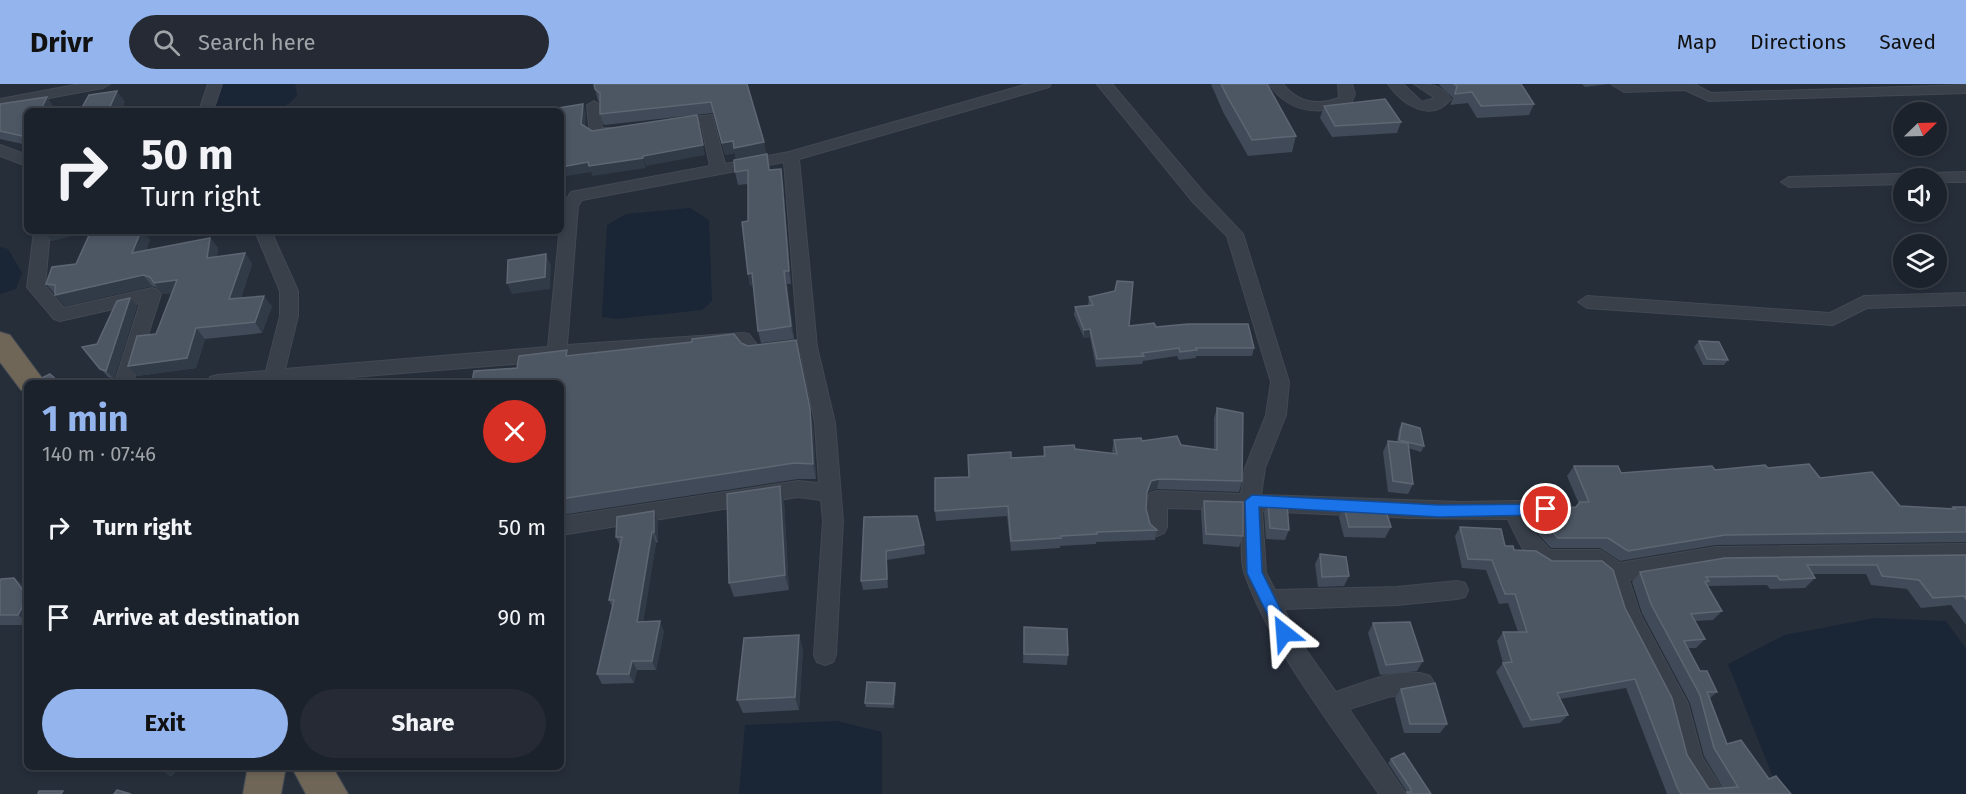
<!DOCTYPE html>
<html lang="en">
<head>
<meta charset="utf-8">
<style>
	body { margin:0; font-family:"Fira Sans",sans-serif; background:#252a34; color:#f1f3f6; height:100vh; display:flex; flex-direction:column; font-size:22px; white-space:nowrap }
	* { box-sizing:border-box; margin:0 }
	p { font-size:20px; color:#a0a4a9 }
	.icon { flex:none; width:33px; height:33px; fill:none; stroke:currentColor; stroke-width:2; stroke-linecap:round; stroke-linejoin:round }
	.map { position:relative; flex:1; overflow:hidden }
	.details { position:absolute; left:24px; top:296px; width:540px; height:390px; display:flex; flex-direction:column; background:#1c222c; border-radius:9px; box-shadow:0 3px 9px #0003,0 0 0 2px #3a3f48 }
	.details>* { flex:none }
	.hud { position:absolute; left:24px; top:24px; width:540px; height:126px; border-radius:9px; box-shadow:0 3px 9px #0003,0 0 0 2px #3a3f48; background:#1c222c; color:#f1f3f6; overflow:hidden }
	.needle { width:39px; rotate:67deg }
	.fabs { position:absolute; left:1893px; top:18px; display:grid; gap:12px }
	.fabs a { display:grid; place-items:center; width:54px; height:54px; border-radius:50%; background:#1c222c; box-shadow:0 3px 9px #0003,0 0 0 2px #3a3f48; font-size:30px }
	.pin { position:absolute; display:grid; place-items:center; width:51px; height:51px; color:#fff; margin:-26px; border:3px solid #fff; border-radius:50%; box-shadow:0 2px 6px #0007 }
	.me { position:absolute; width:66px; margin:-33px; rotate:332deg; stroke-linejoin:round; filter:drop-shadow(0 0 4px #0008) }
	.turn { display:flex; align-items:center; gap:21px; height:126px; padding:0 18px; font-size:27px }
	.turn .icon { width:78px; height:78px; stroke-width:2.5 }
	.turn b { display:block; font-size:42px; line-height:51px }
	.round { display:grid; place-items:center; flex:none; width:63px; height:63px; border-radius:32px; background:#252a34 }
	.head { display:flex; align-items:center; justify-content:space-between; height:102px; padding:0 18px }
	h1 { font-size:36px; font-weight:700; line-height:45px; color:#93b4ec }
	.button { display:flex; gap:12px; margin-top:auto; padding:12px 18px }
	.button a { flex:1; height:69px; border-radius:36px; background:#93b4ec; color:#111; font-size:24px; font-weight:700; line-height:69px; text-align:center }
	.button a+a { background:#252a34; color:#f1f3f6 }
	ul { padding:0; list-style:none }
	li { display:flex; align-items:center; gap:18px; height:90px; padding:0 18px }
	li div { flex:1 }
	li b { display:block; font-size:22px }
	li em { font-style:normal }
	header { display:flex; align-items:center; gap:36px; box-sizing:border-box; height:84px; padding:0 30px; background:#93b4ec; color:#111 }
	header strong { font-size:28px }
	nav { display:flex; gap:33px; margin-inline-start:auto; font-size:21px }
	.search { width:420px; height:54px; background:#252a34; display:flex; align-items:center; gap:15px; box-sizing:border-box; padding:0 21px; border-radius:33px; color:#a0a4a9; font-size:22px }
	.map>svg:first-child { display:block }
	.water { fill:#1a2536 }
	.lines { fill:none; stroke-linecap:round; stroke-linejoin:round }
	.minor-casing { stroke:#424953; stroke-width:2 }
	.highway-casing { stroke:#444b55; stroke-width:2 }
	.minor { fill:#39404a; fill-rule:evenodd }
	.highway { fill:#6f6657; fill-rule:evenodd }
	.wall { fill:#414a58 }
	.shaded-wall { fill:#313a47 }
	.building { fill:#4d5764; stroke:#5e6673; stroke-width:1.5 }
	.route { fill:#1a73e8; stroke:#114b97; stroke-width:1.5 }
</style>
</head>
<body>
<header>
<strong>Drivr</strong>
<div class="search"><svg class="icon" aria-label="search" viewBox="0 0 24 24"><circle cx="10" cy="10" r="6"/><path d="M15 15l6 6"/></svg>Search here</div>
<nav><a>Map</a><a>Directions</a><a>Saved</a></nav>
</header>
<div class="map">
<svg width="1966" height="710" viewBox="0 0 1966 710">
	<rect width="100%" height="100%" fill="#262e3a"/>
	<!-- water -->
	<path class="water" d="M 219,0 L 295,0 L 297,11 C 281,35 243,27 218,27 L 211,22 Z
		M 690,124 L 709,136 L 712,217 L 702,226 L 616,235 L 602,233 L 607,141 L 626,130 Z
		M 0,163 L 8,165 L 22,189 L 16,205 L 0,210 Z
		M 1875,534 L 1946,537 L 1966,565 L 1966,710 L 1786,710 L 1775,698 L 1728,580 L 1785,551 Z
		M 837,637 L 882,648 L 882,710 L 739,710 L 745,641 Z"/>
	<g class="lines">
		<defs>
			<path id="minor" d="M 80,0 L 110,0 L 103,4 L 0,23 L 0,15 Z
				M 208,0 L 222,0 L 213,27 L 199,27 Z
				M 1028,0 L 1051,0 L 1049,3 L 799,75 L 817,263 L 835,339 L 843,437 L 836,571 L 833,578 L 825,581 L 817,578 L 814,571 L 823,437 L 821,416 L 798,413 L 567,450 L 561,448 L 561,434 L 567,432 L 798,397 L 819,399 L 815,339 L 801,270 L 753,276 L 747,274 L 738,262 L 291,298 L 208,298 L 210,293 L 217,291 L 266,287 L 280,232 L 280,207 L 255,147 L 271,147 L 298,207 L 298,232 L 285,285 L 548,263 L 562,122 L 571,108 L 710,82 L 701,39 L 667,42 L 665,39 L 667,36 L 712,31 L 725,80 L 789,68 ZM 784,78 L 798,257 L 758,262 L 749,250 L 743,249 L 567,261 L 578,122 L 582,116 Z
				M 1097,0 L 1112,0 L 1205,110 L 1243,150 L 1289,298 L 1286,331 L 1265,384 L 1261,411 L 1461,418 L 1562,416 L 1569,418 L 1572,424 L 1569,430 L 1528,434 L 1536,451 L 1550,466 L 1600,466 L 1620,479 L 1716,463 L 1966,460 L 1966,478 L 1716,481 L 1629,496 L 1640,530 L 1688,620 L 1702,673 L 1725,710 L 1699,710 L 1679,678 L 1665,622 L 1619,532 L 1607,494 L 1595,484 L 1545,484 C 1525,477 1516,452 1508,435 L 1411,434 L 1262,427 L 1266,489 L 1275,506 L 1397,503 L 1457,497 L 1465,499 L 1468,506 L 1465,513 L 1457,515 L 1397,521 L 1284,525 L 1301,559 L 1336,608 C 1363,599 1402,581 1430,592 L 1434,599 L 1430,606 L 1388,613 L 1349,625 L 1406,710 L 1379,710 C 1333,643 1272,566 1245,491 C 1239,473 1243,446 1242,426 L 1167,424 L 1167,443 L 1164,449 L 1157,452 L 1150,449 C 1144,439 1145,419 1150,409 L 1157,407 L 1241,410 L 1245,384 L 1266,331 L 1271,298 L 1227,152 L 1193,118 Z
				M 1269,0 L 1283,0 C 1298,19 1317,22 1339,14 L 1338,0 L 1352,0 L 1355,10 L 1351,20 C 1319,31 1290,30 1269,0 Z
				M 1388,0 L 1403,0 L 1422,18 L 1435,14 L 1414,0 C 1431,0 1440,0 1451,15 C 1430,40 1402,20 1388,0 Z
				M 1611,0 L 1694,0 L 1711,9 L 1966,1 L 1966,9 L 1709,17 L 1685,6 L 1624,8 Z
				M 594,17 L 601,21 L 602,44 L 622,44 L 625,47 L 622,50 L 590,53 L 587,21 Z
				M 0,61 L 27,71 L 27,82 L 0,72 Z
				M 1966,88 L 1966,98 L 1936,98 L 1936,94 L 1904,94 L 1904,100 L 1789,103 L 1781,98 L 1789,93 Z
				M 34,147 L 50,147 L 45,202 L 64,224 L 152,204 L 158,206 L 161,210 L 133,298 L 115,298 L 140,219 L 60,237 L 54,235 L 27,203 Z
				M 1966,209 L 1966,221 L 1867,224 L 1833,241 L 1587,224 L 1578,218 L 1587,212 L 1830,229 L 1864,212 Z"/>
			<path id="highway" d="M 0,248 L 10,251 L 45,298 L 27,298 L 27,307 L 21,306 L 0,278 Z
				M 248,682 L 286,682 L 281,710 L 243,710 Z
				M 291,682 L 332,682 L 348,710 L 306,710 Z"/>
		</defs>
		<!-- minor casing -->
		<use href="#minor" class="minor-casing"/>
		<!-- highway casing -->
		<use href="#highway" class="highway-casing"/>
		<!-- minor -->
		<use href="#minor" class="minor"/>
		<!-- highway -->
		<use href="#highway" class="highway"/>
	</g>
	<!-- wall -->
	<path class="wall" d="M 747,0 L 764,58 L 766,70 L 736,76 L 735,69 L 725,71 L 713,29 L 604,41 L 600,30 L 600,18 L 598,17 L 595,5 Z
		M 1211,0 L 1267,0 L 1296,52 L 1292,68 L 1248,72 L 1223,28 Z
		M 1440,0 L 1521,0 L 1534,20 L 1529,31 L 1477,34 L 1468,19 L 1450,21 L 1453,14 L 1439,1 Z
		M 1582,0 L 1609,0 L 1585,3 Z
		M 47,13 L 54,24 L 27,27 L 27,61 L 0,55 L 0,20 Z
		M 1324,22 L 1401,38 L 1397,49 L 1332,53 L 1320,34 Z
		M 734,76 L 770,86 L 783,98 L 791,200 L 787,200 L 794,255 L 761,259 L 758,247 L 753,202 L 750,202 L 748,190 L 748,100 L 738,101 L 735,88 Z
		M 43,147 L 144,149 L 150,156 L 146,166 L 210,154 L 218,164 L 217,173 L 245,169 L 252,180 L 241,214 L 272,222 L 262,249 L 205,255 L 196,284 L 137,292 L 128,282 L 156,250 L 172,209 L 163,210 L 158,204 L 152,202 L 65,222 L 46,200 L 76,180 L 89,151 L 87,148 L 51,157 Z
		M 1089,213 L 1129,242 L 1156,243 L 1254,264 L 1252,272 L 1196,272 L 1196,274 L 1179,276 L 1177,272 L 1143,277 L 1142,280 L 1096,283 L 1090,253 L 1084,254 L 1074,231 L 1075,223 L 1088,221 Z
		M 130,214 L 137,222 L 114,295 L 108,293 L 82,263 L 97,260 Z
		M 1699,257 L 1728,276 L 1724,281 L 1703,281 L 1694,263 Z
		M 741,259 L 813,339 L 816,395 L 798,395 L 561,431 L 561,298 L 517,284 L 569,272 Z
		M 1217,324 L 1242,397 L 1239,408 L 1157,405 L 1149,407 L 1146,414 L 1146,425 L 1150,440 L 1157,446 L 1155,456 L 1096,458 L 1096,460 L 1060,462 L 1060,464 L 1011,467 L 1007,432 L 936,437 L 935,427 L 969,393 L 1011,374 L 1043,372 L 1044,363 L 1075,365 L 1113,369 L 1112,367 L 1114,356 L 1142,357 L 1214,366 L 1214,334 Z
		M 1402,339 L 1424,362 L 1421,368 L 1408,364 L 1413,400 L 1408,410 L 1388,408 L 1383,368 L 1388,357 L 1397,358 L 1399,345 Z
		M 1574,382 L 1621,389 L 1768,384 L 1820,394 L 1900,422 L 1950,425 L 1953,423 L 1966,423 L 1966,458 L 1716,461 L 1620,477 L 1600,464 L 1551,464 L 1538,450 L 1531,436 L 1538,426 L 1576,423 L 1579,420 L 1567,392 Z
		M 784,417 L 789,506 L 734,513 L 729,499 Z
		M 1204,417 L 1243,452 L 1239,463 L 1203,460 L 1201,427 Z
		M 1268,419 L 1289,446 L 1285,456 L 1266,455 L 1264,429 Z
		M 1344,422 L 1391,443 L 1385,454 L 1344,453 L 1339,433 Z
		M 864,433 L 924,461 L 925,470 L 887,476 L 888,504 L 863,506 L 861,497 Z
		M 658,438 L 658,458 L 656,459 L 643,538 L 664,547 L 656,586 L 637,586 L 634,599 L 602,600 L 597,590 L 612,523 L 609,516 L 620,462 L 616,453 Z
		M 1460,443 L 1514,466 L 1625,524 L 1687,671 L 1709,705 L 1723,704 L 1704,672 L 1690,619 L 1642,529 L 1632,498 L 1640,488 L 1966,471 L 1966,541 L 1951,521 L 1921,524 L 1907,505 L 1871,501 L 1866,490 L 1813,490 L 1815,494 L 1805,504 L 1770,505 L 1767,501 L 1708,502 L 1722,527 L 1713,536 L 1695,537 L 1705,555 L 1696,564 L 1688,564 L 1700,587 L 1717,608 L 1710,614 L 1727,660 L 1769,695 L 1791,710 L 1667,710 L 1626,604 L 1560,615 L 1568,631 L 1560,639 L 1523,644 L 1496,588 L 1503,579 L 1497,557 L 1503,548 L 1518,548 L 1508,519 L 1499,520 L 1486,486 L 1462,484 L 1455,452 Z
		M 1320,470 L 1349,492 L 1344,502 L 1318,503 L 1315,480 Z
		M 14,494 L 27,504 L 27,541 L 0,541 L 0,496 Z
		M 1373,539 L 1423,577 L 1417,587 L 1380,591 L 1368,549 Z
		M 1024,543 L 1068,571 L 1067,581 L 1023,579 Z
		M 803,565 L 799,626 L 743,629 L 737,616 Z
		M 895,599 L 896,603 L 894,624 L 866,623 L 865,619 Z
		M 1401,605 L 1447,640 L 1440,649 L 1404,649 L 1395,614 Z
		M 1391,675 L 1431,710 L 1405,710 L 1407,708 L 1388,679 Z"/>
	<!-- shaded-wall -->
	<path class="shaded-wall" d="M 117,7 L 125,18 L 121,27 L 108,27 Z
		M 47,13 L 54,24 L 53,27 L 40,27 Z
		M 583,20 L 586,30 L 585,50 L 581,40 Z
		M 697,31 L 705,71 L 646,82 L 643,72 Z
		M 733,57 L 764,58 L 766,70 L 736,76 L 735,69 L 725,71 L 722,59 Z
		M 643,74 L 646,84 L 592,92 L 591,88 L 561,93 L 561,83 L 588,78 Z
		M 781,85 L 783,98 L 791,200 L 789,187 Z
		M 43,147 L 100,147 L 91,153 L 87,148 L 51,157 Z
		M 134,147 L 145,147 L 144,149 L 150,156 L 141,180 L 132,169 Z
		M 210,154 L 218,164 L 215,185 L 207,174 Z
		M 245,169 L 252,180 L 237,226 L 229,215 Z
		M 546,170 L 551,181 L 550,205 L 512,210 L 507,199 Z
		M 784,187 L 787,200 L 794,255 L 791,242 Z
		M 752,189 L 755,202 L 750,202 L 748,190 Z
		M 143,191 L 152,202 L 65,222 L 55,211 Z
		M 177,196 L 185,207 L 163,210 L 154,199 Z
		M 264,212 L 272,222 L 262,249 L 255,238 Z
		M 130,214 L 137,222 L 114,295 L 106,287 Z
		M 196,244 L 205,255 L 196,284 L 137,292 L 128,282 Z
		M 1090,245 L 1090,253 L 1084,254 L 1084,246 Z
		M 810,324 L 813,339 L 816,395 L 813,380 Z
		M 1159,395 L 1157,405 L 1149,407 L 1145,418 L 1147,408 L 1151,397 Z
		M 780,402 L 784,417 L 789,506 L 785,491 Z
		M 654,427 L 658,438 L 658,458 L 654,448 Z
		M 652,448 L 656,459 L 642,547 L 637,538 Z
		M 886,467 L 887,476 L 888,504 L 887,495 Z
		M 14,494 L 27,504 L 27,512 Z
		M 27,514 L 27,537 L 18,531 Z
		M 660,537 L 664,547 L 656,586 L 652,577 Z
		M 799,551 L 803,565 L 799,626 L 795,613 Z
		M 632,577 L 637,586 L 634,599 L 629,590 Z
		M 895,599 L 896,603 L 894,624 L 893,620 Z
		M 160,682 L 182,682 L 171,693 L 158,684 Z"/>
	<!-- building -->
	<path class="building" d="M 594,0 L 747,0 L 764,58 L 734,64 L 733,57 L 722,59 L 711,18 L 600,30 L 600,9 L 595,5 Z
		M 1221,0 L 1267,0 L 1296,52 L 1252,56 L 1227,12 Z
		M 1454,0 L 1521,0 L 1534,20 L 1481,22 L 1472,8 L 1455,10 L 1457,2 Z
		M 117,7 L 108,27 L 80,27 L 89,11 Z
		M 47,13 L 40,27 L 27,27 L 27,53 L 0,47 L 0,20 Z
		M 1385,15 L 1401,38 L 1335,42 L 1324,22 Z
		M 583,20 L 581,40 L 592,47 L 697,31 L 703,61 L 643,72 L 643,74 L 589,82 L 588,78 L 561,83 L 561,27 L 540,27 Z
		M 293,25 L 294,27 L 284,27 Z
		M 767,70 L 769,86 L 781,85 L 789,187 L 784,187 L 791,242 L 758,247 L 752,189 L 748,190 L 742,138 L 748,137 L 748,86 L 735,88 L 734,76 Z
		M 91,147 L 141,147 L 132,169 L 210,154 L 207,174 L 245,169 L 229,215 L 264,212 L 255,238 L 196,244 L 187,274 L 128,282 L 137,252 L 156,250 L 177,196 L 154,199 L 150,193 L 143,191 L 55,211 L 55,201 L 46,200 L 52,183 L 76,180 Z
		M 546,170 L 545,193 L 507,199 L 508,176 Z
		M 1117,197 L 1133,198 L 1129,242 L 1154,239 L 1156,243 L 1188,240 L 1248,240 L 1254,264 L 1196,264 L 1197,266 L 1180,268 L 1179,264 L 1142,269 L 1144,272 L 1097,275 L 1090,245 L 1084,246 L 1075,223 L 1093,221 L 1089,213 L 1115,207 Z
		M 130,214 L 106,287 L 100,285 L 82,263 L 97,260 L 117,217 Z
		M 734,250 L 741,259 L 748,262 L 796,256 L 810,324 L 813,380 L 794,379 L 561,415 L 561,298 L 472,298 L 474,287 L 517,284 L 519,272 L 567,266 L 566,272 L 692,258 L 692,255 Z
		M 1699,257 L 1719,258 L 1728,276 L 1707,275 Z
		M 50,290 L 59,298 L 34,298 Z
		M 1217,324 L 1243,329 L 1242,397 L 1159,395 L 1151,397 L 1147,408 L 1146,425 L 1150,440 L 1157,446 L 1097,448 L 1097,450 L 1061,452 L 1061,454 L 1011,457 L 1008,422 L 935,427 L 935,394 L 969,393 L 968,371 L 1011,368 L 1011,374 L 1045,372 L 1044,363 L 1074,361 L 1075,365 L 1117,370 L 1114,356 L 1141,354 L 1142,357 L 1177,352 L 1181,361 L 1217,366 Z
		M 1402,339 L 1420,344 L 1424,362 L 1399,356 Z
		M 1388,357 L 1408,359 L 1413,400 L 1393,397 Z
		M 1809,380 L 1820,394 L 1872,388 L 1900,422 L 1955,425 L 1953,423 L 1966,423 L 1966,448 L 1725,451 L 1628,467 L 1608,454 L 1558,454 L 1545,440 L 1538,426 L 1576,423 L 1580,418 L 1589,418 L 1574,382 L 1618,382 L 1621,389 L 1712,382 L 1715,386 L 1765,381 L 1768,384 Z
		M 780,402 L 785,491 L 729,499 L 727,410 Z
		M 1204,417 L 1243,418 L 1243,452 L 1206,450 Z
		M 1268,419 L 1287,420 L 1289,446 L 1270,444 Z
		M 1344,422 L 1385,424 L 1391,443 L 1349,443 Z
		M 654,427 L 654,448 L 652,448 L 637,538 L 660,537 L 652,577 L 632,577 L 629,590 L 597,590 L 614,516 L 609,516 L 622,453 L 616,453 L 617,433 Z
		M 917,432 L 924,461 L 886,467 L 887,495 L 861,497 L 864,433 Z
		M 1460,443 L 1501,445 L 1505,462 L 1513,462 L 1514,466 L 1536,467 L 1552,477 L 1602,477 L 1613,486 L 1625,524 L 1672,614 L 1687,671 L 1709,705 L 1738,703 L 1714,664 L 1700,611 L 1651,520 L 1640,488 L 1725,474 L 1966,471 L 1966,515 L 1964,512 L 1933,514 L 1919,496 L 1882,492 L 1877,481 L 1807,481 L 1815,494 L 1780,496 L 1777,492 L 1706,493 L 1709,497 L 1705,498 L 1722,527 L 1691,530 L 1705,555 L 1684,557 L 1700,587 L 1707,587 L 1717,608 L 1707,608 L 1727,660 L 1741,656 L 1769,695 L 1776,692 L 1791,710 L 1681,710 L 1677,703 L 1635,595 L 1557,609 L 1568,631 L 1531,636 L 1503,579 L 1512,578 L 1503,548 L 1527,548 L 1515,510 L 1505,510 L 1492,476 L 1468,475 Z
		M 1320,470 L 1346,473 L 1349,492 L 1322,493 Z
		M 14,494 L 27,512 L 27,514 L 18,531 L 0,531 L 0,496 L 1,495 Z
		M 1410,538 L 1423,577 L 1386,581 L 1373,539 Z
		M 1024,543 L 1067,545 L 1068,571 L 1024,570 Z
		M 799,551 L 795,613 L 737,616 L 744,554 Z
		M 867,598 L 895,599 L 893,620 L 865,619 Z
		M 1435,599 L 1447,640 L 1410,640 L 1401,605 Z
		M 1404,669 L 1431,710 L 1408,710 L 1407,708 L 1411,708 L 1411,705 L 1391,675 Z
		M 117,706 L 131,710 L 114,710 Z
		M 39,707 L 63,707 L 61,710 L 38,710 Z"/>
	<!-- route -->
	<path class="route" d="M 1252,411 L 1439,421 L 1546,420 L 1553,425 L 1546,431 L 1439,433 L 1259,423 L 1262,488 L 1292,549 L 1290,554 L 1284,556 L 1279,554 L 1247,489 L 1245,417 Z"/>
</svg>
<div class="fabs">
<a><svg class="needle" viewBox="-14 -14 28 28"><path d="M0-13l5 13h-10z" fill="#e53935"/><path d="M0 13l5-13h-10z" fill="#a0a4a9"/></svg></a>
<a><svg class="icon" aria-label="sound" viewBox="0 0 24 24"><path d="M4 9h4l5-4v14l-5-4H4zM17 9q2 3 0 6"/></svg></a>
<a><svg class="icon" aria-label="layers" viewBox="0 0 24 24"><path d="M12 4l9 5-9 5-9-5zM3 14l9 5 9-5"/></svg></a>
</div>
<div class="pin" style="left:1546px;top:425px;background:#d93025"><svg class="icon" aria-label="arrive" viewBox="0 0 24 24"><path d="M6 21V4h12l-3 4 3 4H6"/></svg></div>
<svg class="me" style="left:1284px;top:549px" viewBox="-20 -20 40 40"><path d="M0-17L14 15 0 8-14 15z" fill="#1a73e8" stroke="#fff" stroke-width="4"/></svg>
<div class="hud">
<div class="turn"><svg class="icon" aria-label="right" viewBox="0 0 24 24"><path d="M7 20v-9h11M14 6l5 5-5 5"/></svg><div><b>50 m</b>Turn right</div></div>
</div>
<section class="details">
<div class="head"><div><h1>1 min</h1><p>140 m · 07:46</p></div><a class="round" style="background:#d93025;color:#fff"><svg class="icon" aria-label="close" viewBox="0 0 24 24"><path d="M6 6l12 12M18 6L6 18"/></svg></a></div>
<ul>
<li><svg class="icon" aria-label="right" viewBox="0 0 24 24"><path d="M7 20v-9h11M14 6l5 5-5 5"/></svg><div><b>Turn right</b></div><em>50 m</em></li>
<li><svg class="icon" aria-label="arrive" viewBox="0 0 24 24"><path d="M6 21V4h12l-3 4 3 4H6"/></svg><div><b>Arrive at destination</b></div><em>90 m</em></li>
</ul>
<div class="button"><a>Exit</a><a>Share</a></div>
</section>
</div>
</body>
</html>
